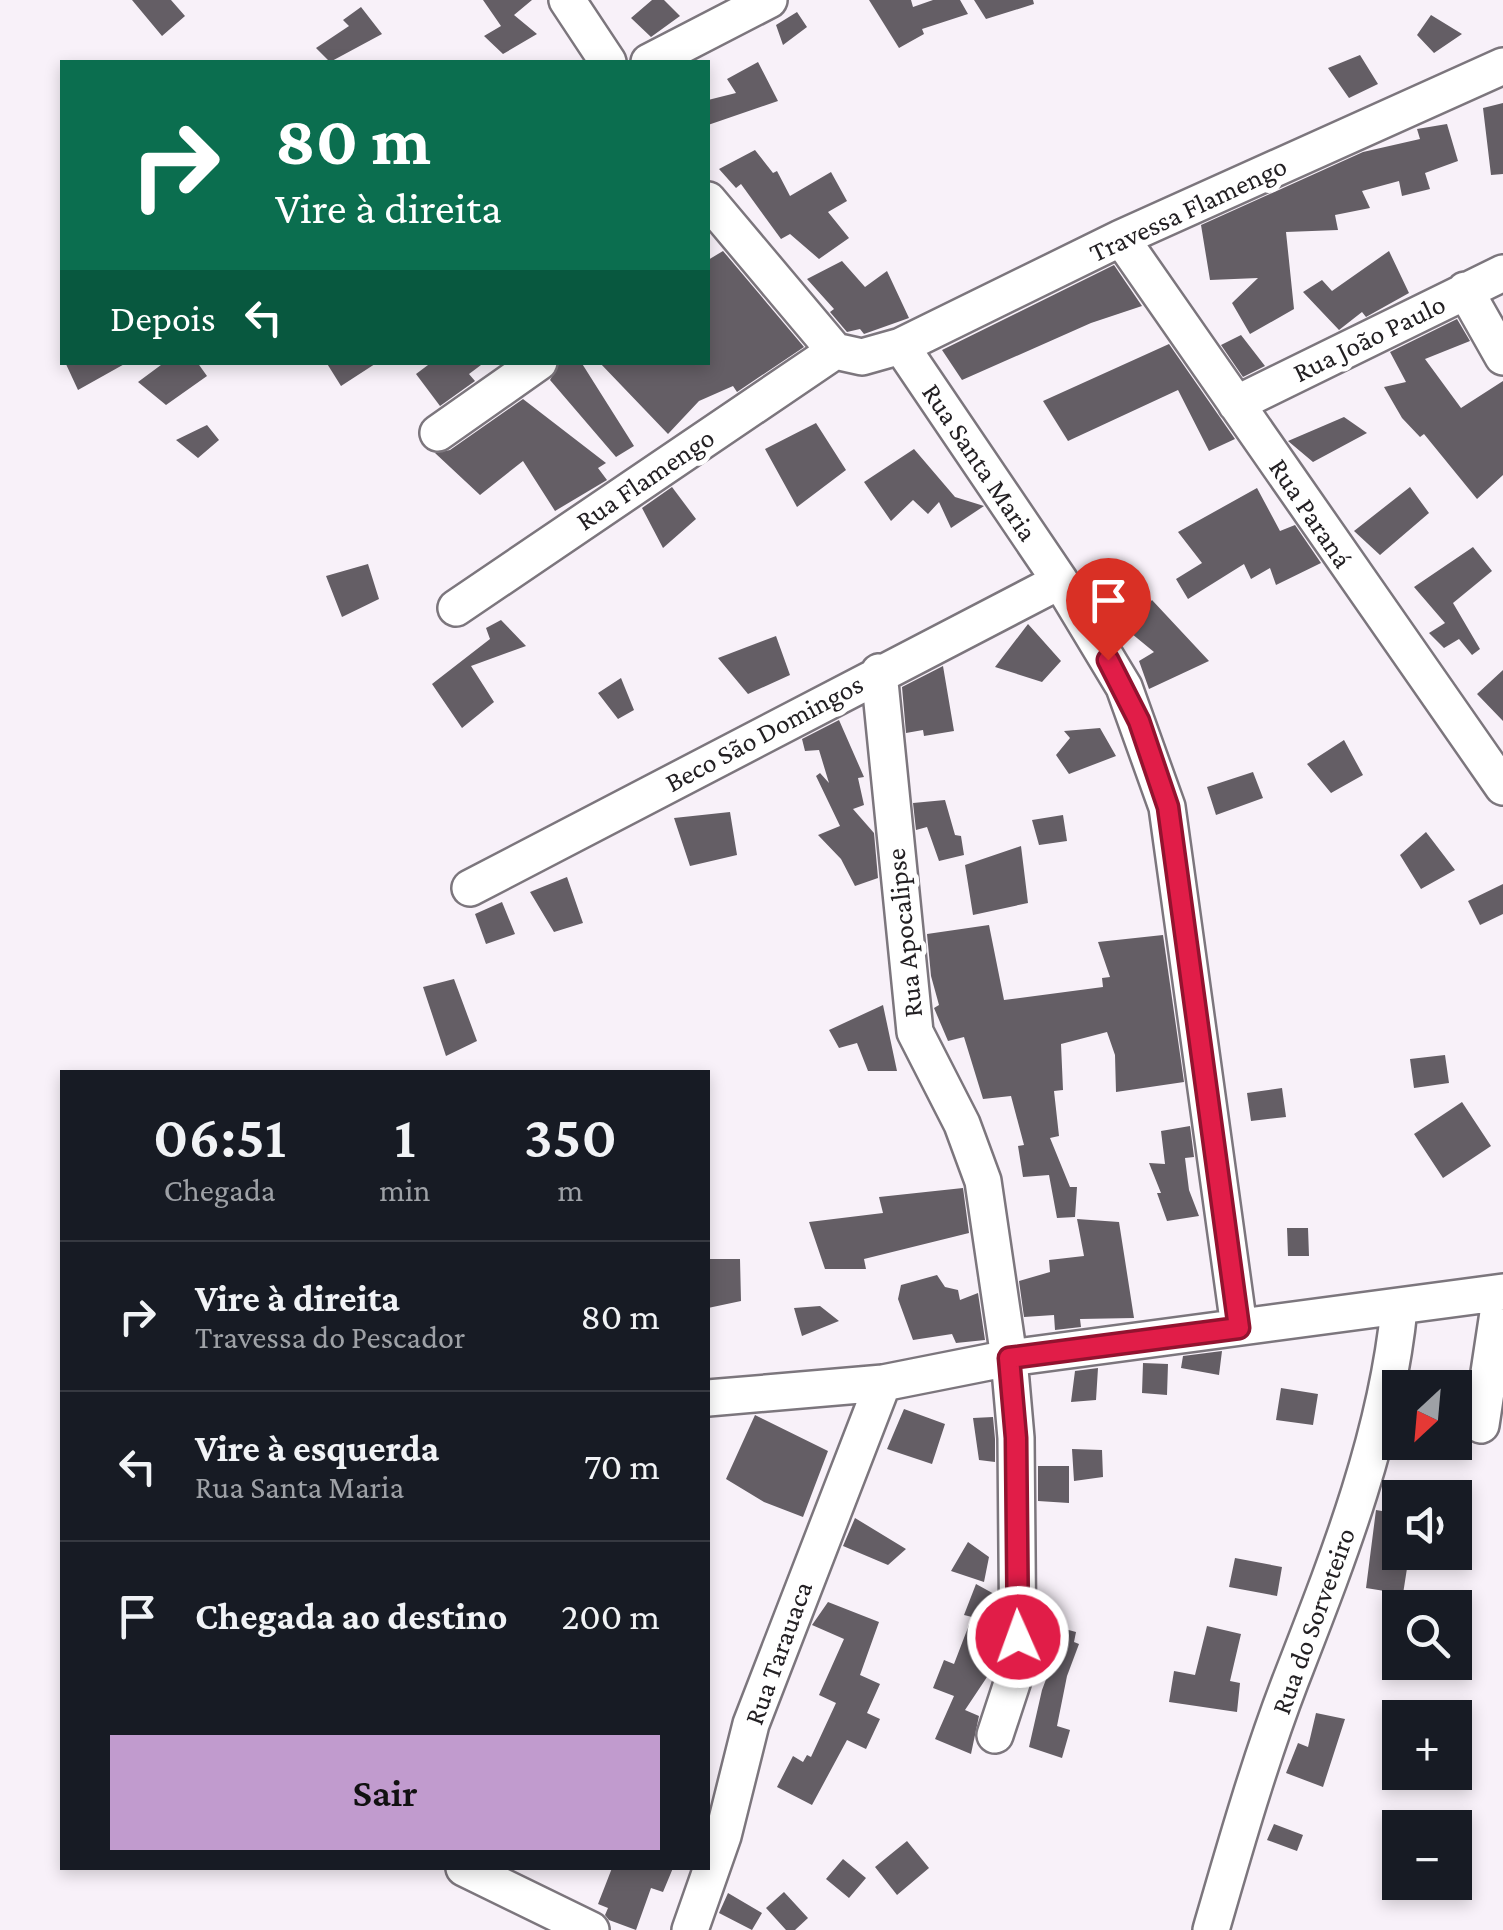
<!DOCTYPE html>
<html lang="pt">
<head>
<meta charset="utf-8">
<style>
	body { margin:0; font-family:"Crimson Pro",serif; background:#20242c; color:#f1f3f6; height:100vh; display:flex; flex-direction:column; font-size:38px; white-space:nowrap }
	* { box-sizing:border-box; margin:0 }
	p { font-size:32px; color:#9ea1a6 }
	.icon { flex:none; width:55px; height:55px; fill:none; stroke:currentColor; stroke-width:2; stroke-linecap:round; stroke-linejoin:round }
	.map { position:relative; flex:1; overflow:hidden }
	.panel { position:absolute; left:60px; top:1070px; width:650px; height:800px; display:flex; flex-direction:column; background:#171b24; border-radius:0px; box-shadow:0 5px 15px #0003 }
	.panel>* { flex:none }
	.hud { position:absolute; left:60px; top:60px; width:650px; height:305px; border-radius:0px; box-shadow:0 5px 15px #0003; background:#0b6e4f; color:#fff; overflow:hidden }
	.needle { width:65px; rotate:206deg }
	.fabs { position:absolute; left:1382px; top:1370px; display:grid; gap:20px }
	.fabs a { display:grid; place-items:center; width:90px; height:90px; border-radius:0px; background:#171b24; box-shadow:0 5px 15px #0003; font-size:50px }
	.pin { position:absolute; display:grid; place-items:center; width:85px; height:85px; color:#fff; margin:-102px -42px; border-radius:50% 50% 50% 0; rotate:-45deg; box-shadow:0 0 10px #0007 }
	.pin .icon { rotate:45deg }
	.me { position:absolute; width:110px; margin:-55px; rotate:358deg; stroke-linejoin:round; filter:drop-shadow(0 0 8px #0008) }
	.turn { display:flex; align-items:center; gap:35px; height:210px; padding:0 50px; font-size:45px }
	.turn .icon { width:130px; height:130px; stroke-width:2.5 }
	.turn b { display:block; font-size:70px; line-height:85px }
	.then { display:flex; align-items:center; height:95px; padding:0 50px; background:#0003; gap:20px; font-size:38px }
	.eta { display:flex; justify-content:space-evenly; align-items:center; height:170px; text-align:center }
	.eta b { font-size:60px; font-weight:600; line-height:70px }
	.primary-button { display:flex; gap:20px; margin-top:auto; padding:20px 50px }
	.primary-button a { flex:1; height:115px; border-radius:0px; background:#c19bce; color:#111; font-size:40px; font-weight:600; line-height:115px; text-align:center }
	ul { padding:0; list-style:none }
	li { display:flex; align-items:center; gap:30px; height:150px; padding:0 50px; border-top:2px solid #363941 }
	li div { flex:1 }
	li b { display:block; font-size:38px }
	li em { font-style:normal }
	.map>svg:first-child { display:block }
	.building { fill:#645e65 }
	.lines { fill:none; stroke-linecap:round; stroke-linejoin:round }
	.minor-casing { stroke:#7c767d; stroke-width:40 }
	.minor { stroke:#fff; stroke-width:35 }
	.route-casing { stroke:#92132f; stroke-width:25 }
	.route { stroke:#e11d48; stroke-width:18 }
	.labels { text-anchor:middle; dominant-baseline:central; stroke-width:10; stroke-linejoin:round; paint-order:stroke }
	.street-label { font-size:28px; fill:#232023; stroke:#fff }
</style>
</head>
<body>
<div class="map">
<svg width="1503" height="1930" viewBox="0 0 1503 1930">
	<rect width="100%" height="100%" fill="#f8f1f9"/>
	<!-- building -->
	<path class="building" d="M 132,0 L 171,0 L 185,16 L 162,36 Z
		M 483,0 L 532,0 L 514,15 L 537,34 L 503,54 L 484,36 L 501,26 Z
		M 652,0 L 664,0 L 680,16 L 651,37 L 631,18 Z
		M 869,0 L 911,0 L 913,7 L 933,0 L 960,0 L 968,14 L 922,29 L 924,34 L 899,48 Z
		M 974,0 L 1033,0 L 1034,4 L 986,19 Z
		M 361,7 L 382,34 L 330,62 L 316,48 L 349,26 L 343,20 Z
		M 797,12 L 807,27 L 783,45 L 776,25 Z
		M 1431,15 L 1462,34 L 1434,53 L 1417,35 Z
		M 1360,55 L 1378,84 L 1349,98 L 1328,68 Z
		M 758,62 L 778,101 L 708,125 L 708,100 L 736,93 L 727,79 Z
		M 1503,103 L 1503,174 L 1491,175 L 1483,108 Z
		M 1447,124 L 1458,161 L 1425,173 L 1430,189 L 1402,196 L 1399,181 L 1362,191 L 1370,208 L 1335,215 L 1338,230 L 1286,232 L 1294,309 L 1250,334 L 1232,303 L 1258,278 L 1210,280 L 1201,225 L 1363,152 L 1420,139 L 1417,129 Z
		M 755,150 L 773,173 L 777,171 L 790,196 L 831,172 L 847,201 L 828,212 L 849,238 L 819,259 L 790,234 L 781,239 L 741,184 L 736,188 L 719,169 Z
		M 723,251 L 804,347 L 737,392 L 733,386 L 699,401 L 668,434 L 599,362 L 708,362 L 708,260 Z
		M 1389,251 L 1409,293 L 1366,317 L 1362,312 L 1339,330 L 1303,292 L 1322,280 L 1332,291 Z
		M 842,261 L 865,287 L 887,271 L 909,318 L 864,334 L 860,329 L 847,332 L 830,312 L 834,309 L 807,279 Z
		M 1114,265 L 1142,306 L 1091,323 L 962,380 L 942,350 Z
		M 1457,319 L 1470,341 L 1425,359 L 1461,408 L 1503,381 L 1503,475 L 1477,499 L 1424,434 L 1420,437 L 1402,418 L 1384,387 L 1406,382 L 1390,352 Z
		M 1241,335 L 1265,366 L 1243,377 L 1221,345 Z
		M 1169,344 L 1235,439 L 1209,451 L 1178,390 L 1068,441 L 1043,401 Z
		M 65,362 L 128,362 L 78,390 Z
		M 165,362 L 197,362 L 207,376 L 166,405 L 138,382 Z
		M 326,362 L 378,362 L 341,386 Z
		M 432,362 L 485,362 L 469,374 L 475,381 L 440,406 L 416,374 Z
		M 560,362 L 581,362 L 634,446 L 616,457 L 550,380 Z
		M 523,399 L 606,463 L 598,468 L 607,480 L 555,511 L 523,461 L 480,495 L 435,453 L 450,450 Z
		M 1344,417 L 1367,433 L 1313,462 L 1288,441 Z
		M 816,423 L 846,470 L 797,507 L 765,449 Z
		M 207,425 L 219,440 L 198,458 L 176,440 Z
		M 914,449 L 955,497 L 984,506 L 951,528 L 939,502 L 928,514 L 913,500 L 891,521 L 864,482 Z
		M 672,487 L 696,519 L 663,548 L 642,508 Z
		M 1410,487 L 1429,513 L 1380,555 L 1354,531 Z
		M 1257,488 L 1280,531 L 1295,525 L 1321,563 L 1276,585 L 1270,568 L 1251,579 L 1244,564 L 1188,599 L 1176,579 L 1202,563 L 1178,532 Z
		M 1473,547 L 1492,571 L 1453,603 L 1480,649 L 1472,655 L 1459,639 L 1444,648 L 1429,633 L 1445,623 L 1414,587 Z
		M 368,564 L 379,599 L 342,617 L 326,576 Z
		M 1130,569 L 1148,596 L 1107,609 L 1088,586 Z
		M 1152,600 L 1209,661 L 1149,689 L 1139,661 L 1154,652 L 1126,629 Z
		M 501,620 L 526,646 L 471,666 L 494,702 L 462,728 L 432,684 L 490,639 L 486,628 Z
		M 1028,624 L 1061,661 L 1042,682 L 995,667 Z
		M 776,636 L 790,675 L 748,694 L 718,658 Z
		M 943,666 L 954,731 L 924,736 L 923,730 L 906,733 L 902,687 Z
		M 1503,670 L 1503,721 L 1477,694 Z
		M 621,678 L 634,710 L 618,719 L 598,693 Z
		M 839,720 L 864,777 L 858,778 L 864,805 L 853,809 L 874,833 L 878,878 L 855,886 L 841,859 L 818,835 L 840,826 L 816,776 L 820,773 L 829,783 L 819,750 L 805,751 L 802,739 Z
		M 1100,728 L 1116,756 L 1069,774 L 1056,755 L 1070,738 L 1064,731 Z
		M 1344,740 L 1363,775 L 1331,793 L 1307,764 Z
		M 1253,772 L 1263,798 L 1216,815 L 1207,787 Z
		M 945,800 L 955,835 L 961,836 L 964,855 L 939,861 L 927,827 L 916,830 L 913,803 Z
		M 730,812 L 737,855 L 690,866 L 674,818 Z
		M 1063,815 L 1067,841 L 1039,845 L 1032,820 Z
		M 1426,832 L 1455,870 L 1421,889 L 1400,855 Z
		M 1021,846 L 1028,903 L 973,915 L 965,865 Z
		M 567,877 L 583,923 L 554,932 L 530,892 Z
		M 1503,884 L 1503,914 L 1480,925 L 1468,901 Z
		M 502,902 L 515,934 L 486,944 L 475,914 Z
		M 989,925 L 1004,1000 L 1103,987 L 1102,978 L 1110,977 L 1098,942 L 1163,935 L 1184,1082 L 1116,1092 L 1115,1055 L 1107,1032 L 1061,1044 L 1063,1090 L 1054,1091 L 1059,1136 L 1050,1138 L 1070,1187 L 1077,1187 L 1075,1217 L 1057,1218 L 1049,1175 L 1023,1177 L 1018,1146 L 1024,1145 L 1011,1096 L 983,1099 L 964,1037 L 948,1041 L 934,1008 L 939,1005 L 931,976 L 927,934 Z
		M 454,979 L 477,1041 L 446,1056 L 423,987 Z
		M 883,1005 L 897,1071 L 868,1071 L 857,1043 L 839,1048 L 829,1030 Z
		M 1445,1055 L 1449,1083 L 1414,1088 L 1410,1059 Z
		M 1282,1088 L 1286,1117 L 1251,1121 L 1247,1093 Z
		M 1462,1102 L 1491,1146 L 1443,1178 L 1414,1134 Z
		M 1190,1126 L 1194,1157 L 1185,1158 L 1189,1190 L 1199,1216 L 1167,1221 L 1157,1193 L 1161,1193 L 1149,1163 L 1165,1164 L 1161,1131 Z
		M 963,1188 L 969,1233 L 864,1259 L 866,1269 L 825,1269 L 809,1222 L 883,1213 L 879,1197 Z
		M 1077,1219 L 1119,1222 L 1134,1318 L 1080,1319 L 1081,1327 L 1055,1330 L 1054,1315 L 1024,1317 L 1019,1281 L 1050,1272 L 1049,1260 L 1084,1256 Z
		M 1287,1228 L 1308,1228 L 1309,1256 L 1288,1256 Z
		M 708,1259 L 740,1259 L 741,1301 L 708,1308 Z
		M 937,1275 L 945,1287 L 958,1290 L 960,1300 L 978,1293 L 985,1340 L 956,1343 L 952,1334 L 913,1340 L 898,1299 L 901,1285 Z
		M 820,1306 L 839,1321 L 802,1336 L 794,1308 Z
		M 1222,1351 L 1219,1375 L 1181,1368 L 1183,1356 Z
		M 1143,1363 L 1168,1364 L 1167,1395 L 1142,1393 Z
		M 1098,1368 L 1096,1400 L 1071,1402 L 1075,1371 Z
		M 1281,1388 L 1318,1394 L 1313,1425 L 1276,1420 Z
		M 904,1409 L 945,1424 L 932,1464 L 887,1449 Z
		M 755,1415 L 828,1451 L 803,1517 L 764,1502 L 726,1479 Z
		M 993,1417 L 995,1439 L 995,1462 L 979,1460 L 973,1418 Z
		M 1072,1449 L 1102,1450 L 1103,1477 L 1074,1481 Z
		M 1038,1466 L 1069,1466 L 1069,1503 L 1038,1501 Z
		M 1376,1510 L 1400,1514 L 1400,1561 L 1408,1562 L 1403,1594 L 1366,1588 Z
		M 855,1518 L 906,1549 L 888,1565 L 843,1546 Z
		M 968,1542 L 989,1557 L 984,1582 L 951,1571 Z
		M 1235,1558 L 1282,1567 L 1277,1596 L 1229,1587 Z
		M 976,1584 L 996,1595 L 996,1611 L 988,1630 L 996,1633 L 997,1662 L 965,1710 L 979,1716 L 971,1754 L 935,1739 L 954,1696 L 933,1688 L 944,1660 L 954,1664 L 972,1617 L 964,1615 Z
		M 828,1602 L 879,1622 L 860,1675 L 880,1684 L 867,1713 L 880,1719 L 866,1749 L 847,1740 L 812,1805 L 777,1787 L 793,1756 L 803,1762 L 807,1755 L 811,1757 L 836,1703 L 819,1695 L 844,1639 L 812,1625 Z
		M 1207,1626 L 1241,1634 L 1230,1681 L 1240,1683 L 1237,1712 L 1169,1702 L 1174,1671 L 1195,1675 Z
		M 1065,1629 L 1076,1632 L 1074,1642 L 1079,1644 L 1067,1676 L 1057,1726 L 1070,1730 L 1062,1758 L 1029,1747 L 1042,1690 Z
		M 1316,1713 L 1345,1719 L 1323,1787 L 1286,1773 L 1298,1743 L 1308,1747 Z
		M 1274,1824 L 1303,1835 L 1297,1851 L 1267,1840 Z
		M 907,1841 L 929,1868 L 897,1895 L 875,1867 Z
		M 843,1859 L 866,1878 L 849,1898 L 826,1879 Z
		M 612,1868 L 673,1868 L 663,1892 L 651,1888 L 636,1930 L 609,1920 L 605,1915 L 608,1908 L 598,1904 Z
		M 784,1892 L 808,1918 L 795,1930 L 786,1930 L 766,1908 Z
		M 728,1893 L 762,1913 L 752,1930 L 719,1913 Z"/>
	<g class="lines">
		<defs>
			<path id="minor" d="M 567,0 L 608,62
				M 649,62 L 769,0
				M 708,200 L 835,351 L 862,357 L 901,346 L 1121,238 L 1503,66
				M 1121,238 L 1503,787
				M 1465,290 L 1503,357
				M 901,346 L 1060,581 L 1124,687 L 1167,807 L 1239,1327
				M 1236,404 L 1503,273
				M 438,433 L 539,362
				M 456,608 L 835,351
				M 879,672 L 915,1032 L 962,1124 L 983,1181 L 1009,1358 L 1016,1438 L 1018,1665 L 995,1735
				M 470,888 L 1060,581
				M 708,1398 L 883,1383 L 1009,1358 L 1503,1292
				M 1481,1425 L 1501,1293
				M 464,1868 L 591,1930
				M 690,1930 L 723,1836 L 751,1724 L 883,1383
				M 1211,1930 C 1235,1847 1259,1763 1290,1682 C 1337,1561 1386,1439 1399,1309"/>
		</defs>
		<!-- minor casing -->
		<use href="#minor" class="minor-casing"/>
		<!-- minor -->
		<use href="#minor" class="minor"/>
	</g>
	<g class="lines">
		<defs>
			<path id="route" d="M 1018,1637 L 1016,1438 L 1009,1358 L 1239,1328 L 1168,807 L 1139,721 L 1108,660"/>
		</defs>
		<!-- route casing -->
		<use href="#route" class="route-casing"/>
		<!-- route -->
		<use href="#route" class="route"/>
	</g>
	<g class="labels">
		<!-- street labels -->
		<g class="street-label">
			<text transform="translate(1188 209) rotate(-25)">Travessa Flamengo</text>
			<text transform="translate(1369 338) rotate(-26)">Rua João Paulo</text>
			<text transform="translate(980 462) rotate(56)">Rua Santa Maria</text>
			<text transform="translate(645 479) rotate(-34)">Rua Flamengo</text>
			<text transform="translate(1311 513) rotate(56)">Rua Paraná</text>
			<text transform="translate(764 733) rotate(-28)">Beco São Domingos</text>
			<text transform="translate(904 933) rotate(-96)">Rua Apocalipse</text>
			<text transform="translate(1313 1621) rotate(-70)">Rua do Sorveteiro</text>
			<text transform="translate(778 1653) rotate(-70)">Rua Tarauaca</text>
		</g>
	</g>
</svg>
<div class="fabs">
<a><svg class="needle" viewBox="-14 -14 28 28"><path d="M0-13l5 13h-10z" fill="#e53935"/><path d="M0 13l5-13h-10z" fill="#9ea1a6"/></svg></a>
<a><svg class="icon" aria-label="sound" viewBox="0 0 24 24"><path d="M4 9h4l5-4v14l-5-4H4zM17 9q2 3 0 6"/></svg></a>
<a><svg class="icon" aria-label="search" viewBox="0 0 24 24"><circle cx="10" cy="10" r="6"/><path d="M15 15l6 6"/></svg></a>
<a>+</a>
<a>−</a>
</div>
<div class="pin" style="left:1108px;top:660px;background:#d93025"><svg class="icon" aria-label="arrive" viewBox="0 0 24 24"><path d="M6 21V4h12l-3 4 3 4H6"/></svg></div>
<svg class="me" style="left:1018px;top:1637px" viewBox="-20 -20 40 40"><circle r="17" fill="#e11d48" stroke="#fff" stroke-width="3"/><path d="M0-11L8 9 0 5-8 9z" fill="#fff"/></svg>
<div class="hud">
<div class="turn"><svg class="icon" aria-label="right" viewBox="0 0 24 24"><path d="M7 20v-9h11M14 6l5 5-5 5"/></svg><div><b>80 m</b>Vire à direita</div></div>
<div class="then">Depois<svg class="icon" aria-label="left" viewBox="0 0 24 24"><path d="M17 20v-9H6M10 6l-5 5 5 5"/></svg></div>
</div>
<section class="panel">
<div class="eta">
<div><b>06:51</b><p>Chegada</p></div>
<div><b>1</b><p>min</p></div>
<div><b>350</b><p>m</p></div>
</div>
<ul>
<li><svg class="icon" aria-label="right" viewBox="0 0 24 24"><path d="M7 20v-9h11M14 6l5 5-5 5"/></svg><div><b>Vire à direita</b><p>Travessa do Pescador</p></div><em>80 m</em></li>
<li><svg class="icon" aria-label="left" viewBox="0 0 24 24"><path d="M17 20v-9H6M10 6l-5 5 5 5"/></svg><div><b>Vire à esquerda</b><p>Rua Santa Maria</p></div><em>70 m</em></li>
<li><svg class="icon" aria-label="arrive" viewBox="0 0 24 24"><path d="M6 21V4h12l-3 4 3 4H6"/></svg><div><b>Chegada ao destino</b></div><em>200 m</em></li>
</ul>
<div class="primary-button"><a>Sair</a></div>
</section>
</div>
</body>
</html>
